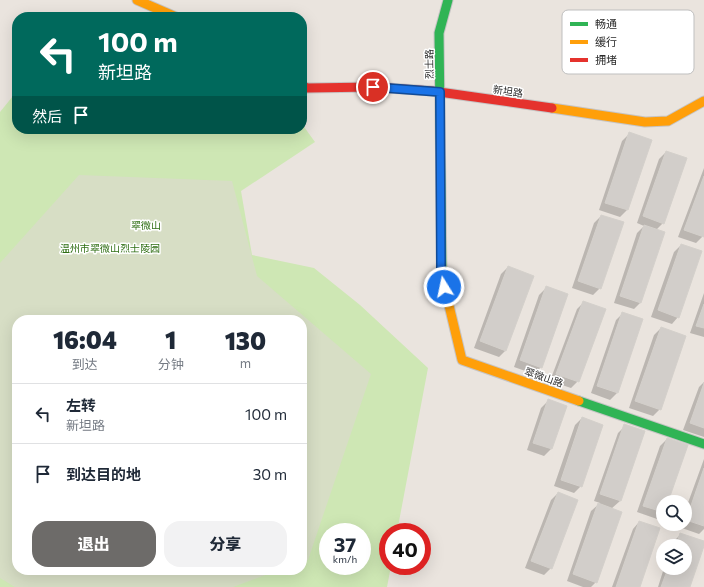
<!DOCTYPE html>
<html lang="zh">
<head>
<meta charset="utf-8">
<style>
	body { margin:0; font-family:Commissioner,"Noto Sans SC",sans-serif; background:#f2f2f3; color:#1f2937; height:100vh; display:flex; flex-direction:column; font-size:15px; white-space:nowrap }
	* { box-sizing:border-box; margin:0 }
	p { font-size:13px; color:#747a83 }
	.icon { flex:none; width:22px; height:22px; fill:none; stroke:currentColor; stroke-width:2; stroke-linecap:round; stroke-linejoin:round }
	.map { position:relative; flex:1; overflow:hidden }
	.panel { position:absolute; left:12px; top:315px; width:295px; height:260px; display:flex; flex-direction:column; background:#fff; border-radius:16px; box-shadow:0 4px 16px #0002 }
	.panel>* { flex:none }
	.hud { position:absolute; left:12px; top:12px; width:295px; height:122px; border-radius:16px; box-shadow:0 4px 16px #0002; background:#00695c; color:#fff; overflow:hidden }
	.buttons { position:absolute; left:656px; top:495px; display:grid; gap:8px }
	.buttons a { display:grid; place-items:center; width:36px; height:36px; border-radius:50%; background:#fff; box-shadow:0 4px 16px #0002; font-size:20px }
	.speed { position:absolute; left:319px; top:523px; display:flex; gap:8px; font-size:20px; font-weight:700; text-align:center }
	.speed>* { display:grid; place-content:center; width:52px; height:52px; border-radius:50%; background:#fff; box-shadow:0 4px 16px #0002; line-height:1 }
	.speed small { font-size:10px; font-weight:400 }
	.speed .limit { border:6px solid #d22; background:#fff; color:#111 }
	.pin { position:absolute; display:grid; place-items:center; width:34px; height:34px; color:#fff; margin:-17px; border:2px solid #fff; border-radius:50%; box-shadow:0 1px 4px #0007 }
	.me { position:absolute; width:44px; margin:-22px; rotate:350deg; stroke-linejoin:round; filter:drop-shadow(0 0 3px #0008) }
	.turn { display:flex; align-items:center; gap:14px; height:84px; padding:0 20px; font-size:18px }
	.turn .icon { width:52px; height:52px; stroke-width:2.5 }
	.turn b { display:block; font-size:28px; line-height:34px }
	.then { display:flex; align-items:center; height:38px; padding:0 20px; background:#0003; gap:8px; font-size:15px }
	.eta { display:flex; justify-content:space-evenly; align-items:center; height:68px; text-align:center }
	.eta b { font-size:24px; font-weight:800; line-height:28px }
	.primary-button { display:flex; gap:8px; margin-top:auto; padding:8px 20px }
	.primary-button a { flex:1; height:46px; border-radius:16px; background:#6d6b69; color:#fff; font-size:16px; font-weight:800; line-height:46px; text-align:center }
	.primary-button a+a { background:#f2f2f3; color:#1f2937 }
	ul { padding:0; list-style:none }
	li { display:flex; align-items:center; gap:12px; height:60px; padding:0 20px; border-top:1px solid #e0e1e3 }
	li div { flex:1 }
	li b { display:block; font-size:15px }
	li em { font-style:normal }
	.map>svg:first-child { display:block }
	.green { fill:#cee7b4; fill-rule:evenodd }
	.cemetery { fill:#d7dec5 }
	.shadow { fill:#0003 }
	.building { fill:#d2ceca; stroke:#d4d0cb }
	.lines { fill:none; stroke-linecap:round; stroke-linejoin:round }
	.fast-casing { stroke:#c6c4c4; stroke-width:11 }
	.slow-casing { stroke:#c6c4c4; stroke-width:11 }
	.jam-casing { stroke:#c6c4c4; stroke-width:11 }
	.fast { stroke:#30b455; stroke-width:9 }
	.slow { stroke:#ff9f0a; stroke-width:9 }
	.jam { stroke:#e5322d; stroke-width:9 }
	.route-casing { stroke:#114b97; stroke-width:10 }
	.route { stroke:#1a73e8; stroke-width:7 }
	.labels { text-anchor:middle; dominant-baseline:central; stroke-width:3; stroke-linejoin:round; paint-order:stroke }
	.street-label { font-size:10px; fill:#2a2a2a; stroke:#fff }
	.park-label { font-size:10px; fill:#2e6e13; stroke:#fff }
	.key { fill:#fff; stroke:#bfbfbf; stroke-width:1 }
	.key-label { font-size:11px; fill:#2a2a2a }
</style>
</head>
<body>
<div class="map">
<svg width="704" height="587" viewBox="0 0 704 587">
	<rect width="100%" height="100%" fill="#eae4de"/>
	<!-- green -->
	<path class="green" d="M 17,91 L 17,129 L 302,129 L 302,124 L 315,142 L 241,191 L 252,255 L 314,268 L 360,305 L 428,368 L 397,532 L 388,532 L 388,566 L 391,566 L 387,587 L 0,587 L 0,112 ZM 17,320 L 302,320 L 302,570 L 17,570 ZM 328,532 L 362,532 L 362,566 L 328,566 Z"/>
	<!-- cemetery -->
	<path class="cemetery" d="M 79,175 L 232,181 L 257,276 L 371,374 L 308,560 L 302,562 L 302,320 L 17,320 L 17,570 L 279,570 L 233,587 L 15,587 L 0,578 L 0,263 Z"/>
	<!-- shadow -->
	<path class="shadow" d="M 629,134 L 650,141 L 627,210 L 620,217 L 599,210 L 622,141 Z
		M 666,152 L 663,223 L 656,230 L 641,302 L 634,309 L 614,303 L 637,233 L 644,226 L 637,223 L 659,159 Z
		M 704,168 L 704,233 L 703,236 L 696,243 L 678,237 Z
		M 601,216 L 600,288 L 593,295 L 572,288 L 594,223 Z
		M 681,245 L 678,317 L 672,324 L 651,317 L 674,252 Z
		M 508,267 L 506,350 L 499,357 L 474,348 L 501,274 Z
		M 546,288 L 541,367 L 534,374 L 514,367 L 539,295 Z
		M 704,293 L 704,337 L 690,333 Z
		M 584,302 L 578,381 L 571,388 L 550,381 L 577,309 Z
		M 623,313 L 642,319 L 617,393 L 610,400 L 591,393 L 616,320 Z
		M 661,328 L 660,409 L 653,416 L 629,408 L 654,335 Z
		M 704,382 L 704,437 L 683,430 L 699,387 Z
		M 548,401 L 566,407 L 551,449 L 544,456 L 527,450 L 541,408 Z
		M 582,418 L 581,486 L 574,493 L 554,486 L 575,425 Z
		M 625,426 L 643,432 L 620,501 L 611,509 L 596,582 L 591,587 L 583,587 L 567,581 L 591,511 L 600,503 L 594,501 L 618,433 Z
		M 667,439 L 667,502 L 663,502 L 663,513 L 657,519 L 637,512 L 660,446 Z
		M 704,459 L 704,529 L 699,534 L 679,527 L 680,524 L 685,524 L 685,511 Z
		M 558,493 L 551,568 L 544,575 L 525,568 L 551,500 Z
		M 639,522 L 639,587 L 612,587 L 633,529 Z
		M 681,534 L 704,542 L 689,587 L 658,587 L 664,568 L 685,568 L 685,546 L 672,546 L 674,541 Z"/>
	<!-- building -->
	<path class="building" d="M 629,132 L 652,140 L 628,210 L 605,203 Z
		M 666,151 L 687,158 L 664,224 L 643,216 Z
		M 704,176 L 704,237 L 684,230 Z
		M 601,215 L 624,222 L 601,289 L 578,281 Z
		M 644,225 L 665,232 L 641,303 L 620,296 Z
		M 681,244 L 702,251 L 679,318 L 658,310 Z
		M 508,266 L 534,276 L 506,351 L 480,341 Z
		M 546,286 L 568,294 L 542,368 L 520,360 Z
		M 583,301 L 606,309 L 579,382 L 556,374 Z
		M 704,304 L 704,328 L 696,326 Z
		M 622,312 L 643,319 L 618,393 L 597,386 Z
		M 661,327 L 686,336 L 661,410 L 635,401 Z
		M 704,383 L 704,428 L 690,423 Z
		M 548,399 L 567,406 L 552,449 L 533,443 Z
		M 582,417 L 603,425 L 582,487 L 561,480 Z
		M 624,424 L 645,431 L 621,501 L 600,494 Z
		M 667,438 L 688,445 L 668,502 L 663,502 L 663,512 L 643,506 Z
		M 704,468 L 704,526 L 686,520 Z
		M 558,492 L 578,500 L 552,569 L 531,561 Z
		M 598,503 L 622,512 L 597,583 L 573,574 Z
		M 639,521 L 660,528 L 640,587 L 616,587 Z
		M 680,533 L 704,541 L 704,546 L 690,587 L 661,587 L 668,568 L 685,568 L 685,546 L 676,546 Z"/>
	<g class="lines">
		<defs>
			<path id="fast" d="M 442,276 L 439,33 L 448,0
				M 579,401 L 704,444"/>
			<path id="slow" d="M 137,0 L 176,17
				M 552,108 L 645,122 L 668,121 L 704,101
				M 442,276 L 462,360 L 579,401"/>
			<path id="jam" d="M 302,86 L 308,88 L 373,87 L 432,91 L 552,108"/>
		</defs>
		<!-- fast casing -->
		<use href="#fast" class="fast-casing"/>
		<!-- slow casing -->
		<use href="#slow" class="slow-casing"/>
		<!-- jam casing -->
		<use href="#jam" class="jam-casing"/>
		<!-- fast -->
		<use href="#fast" class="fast"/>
		<!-- slow -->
		<use href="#slow" class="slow"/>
		<!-- jam -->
		<use href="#jam" class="jam"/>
	</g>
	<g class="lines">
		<defs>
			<path id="route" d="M 373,87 L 440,92 L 441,272 L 444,287"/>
		</defs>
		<!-- route casing -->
		<use href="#route" class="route-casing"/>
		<!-- route -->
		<use href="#route" class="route"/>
	</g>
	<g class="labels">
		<!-- street labels -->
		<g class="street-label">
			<text transform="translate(429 64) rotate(-91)">烈士路</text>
			<text transform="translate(508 91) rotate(8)">新坦路</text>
			<text transform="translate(544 377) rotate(19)">翠微山路</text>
		</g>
		<!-- park labels -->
		<g class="park-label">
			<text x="146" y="225">翠微山</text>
			<text x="110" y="248">温州市翠微山烈士陵园</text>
		</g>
	</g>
	<!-- legend -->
	<rect x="562" y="10" width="132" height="64" rx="6" class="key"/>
	<rect x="570" y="22" width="18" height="4" fill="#30b455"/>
	<rect x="570" y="40" width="18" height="4" fill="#ff9f0a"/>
	<rect x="570" y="58" width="18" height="4" fill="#e5322d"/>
	<g class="key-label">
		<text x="595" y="28">畅通</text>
		<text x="595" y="46">缓行</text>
		<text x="595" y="64">拥堵</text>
	</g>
</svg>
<div class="buttons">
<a><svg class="icon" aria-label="search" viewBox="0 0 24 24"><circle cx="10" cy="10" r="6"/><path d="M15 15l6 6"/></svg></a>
<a><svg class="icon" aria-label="layers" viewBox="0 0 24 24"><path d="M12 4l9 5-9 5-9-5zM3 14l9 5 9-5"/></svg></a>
</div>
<div class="speed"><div>37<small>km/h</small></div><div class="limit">40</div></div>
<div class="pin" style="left:373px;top:87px;background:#d93025"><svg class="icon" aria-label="arrive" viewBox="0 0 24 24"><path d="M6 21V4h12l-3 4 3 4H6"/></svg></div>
<svg class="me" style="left:444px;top:287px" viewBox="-20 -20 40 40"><circle r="17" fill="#1a73e8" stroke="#fff" stroke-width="3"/><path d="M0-11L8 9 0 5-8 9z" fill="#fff"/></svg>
<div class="hud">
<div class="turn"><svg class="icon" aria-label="left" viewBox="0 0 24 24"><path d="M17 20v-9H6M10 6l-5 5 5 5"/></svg><div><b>100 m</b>新坦路</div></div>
<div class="then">然后<svg class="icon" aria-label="arrive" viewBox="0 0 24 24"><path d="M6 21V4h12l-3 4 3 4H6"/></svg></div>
</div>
<section class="panel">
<div class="eta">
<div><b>16:04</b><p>到达</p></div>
<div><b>1</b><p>分钟</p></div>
<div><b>130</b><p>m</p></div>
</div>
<ul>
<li><svg class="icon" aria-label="left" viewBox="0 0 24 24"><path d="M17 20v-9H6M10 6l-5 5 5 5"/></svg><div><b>左转</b><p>新坦路</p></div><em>100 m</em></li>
<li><svg class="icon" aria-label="arrive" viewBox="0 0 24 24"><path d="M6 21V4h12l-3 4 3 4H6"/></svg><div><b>到达目的地</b></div><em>30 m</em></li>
</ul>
<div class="primary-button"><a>退出</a><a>分享</a></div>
</section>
</div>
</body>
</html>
